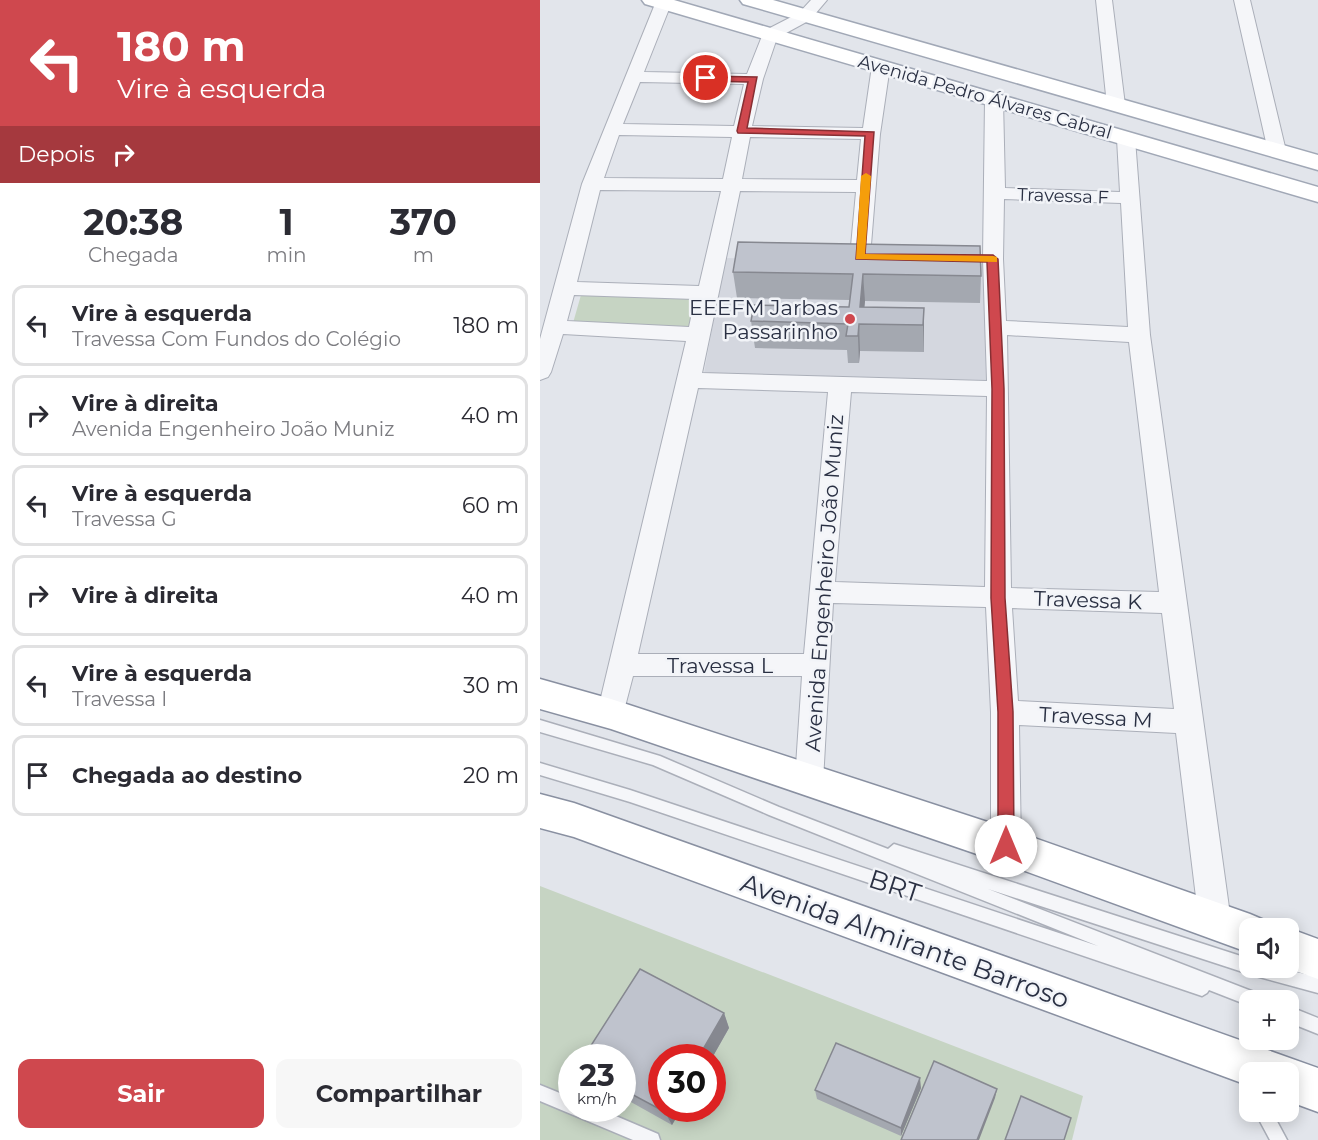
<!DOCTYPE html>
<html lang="pt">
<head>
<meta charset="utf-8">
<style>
	body { margin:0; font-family:Montserrat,sans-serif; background:#f7f7f7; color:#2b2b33; height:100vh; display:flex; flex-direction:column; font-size:22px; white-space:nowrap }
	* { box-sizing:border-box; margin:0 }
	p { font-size:20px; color:#7c7c81 }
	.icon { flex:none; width:33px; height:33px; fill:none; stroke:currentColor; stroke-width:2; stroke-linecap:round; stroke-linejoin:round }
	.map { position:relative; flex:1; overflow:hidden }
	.side { display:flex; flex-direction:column; background:#fff; width:540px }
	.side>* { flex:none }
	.guide { background:#cf484e; color:#fff; overflow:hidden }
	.tools { position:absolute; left:699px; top:918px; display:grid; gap:12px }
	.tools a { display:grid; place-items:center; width:60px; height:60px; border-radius:12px; background:#fff; box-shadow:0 3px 15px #0003; font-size:30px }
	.speed { position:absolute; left:18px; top:1044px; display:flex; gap:12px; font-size:30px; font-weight:700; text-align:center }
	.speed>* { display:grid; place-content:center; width:78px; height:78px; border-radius:50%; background:#fff; box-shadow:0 3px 15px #0003; line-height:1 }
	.speed small { font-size:15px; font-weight:400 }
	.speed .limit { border:9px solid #d22; background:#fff; color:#111 }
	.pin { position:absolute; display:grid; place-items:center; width:51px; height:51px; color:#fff; margin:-26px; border:3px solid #fff; border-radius:50%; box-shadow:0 2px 6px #0007 }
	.me { position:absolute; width:66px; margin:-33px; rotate:0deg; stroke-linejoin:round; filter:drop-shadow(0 0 4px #0008) }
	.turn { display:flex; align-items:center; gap:21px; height:126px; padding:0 18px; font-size:27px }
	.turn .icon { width:78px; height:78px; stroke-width:2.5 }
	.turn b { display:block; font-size:42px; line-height:51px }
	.then { display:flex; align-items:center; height:57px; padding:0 18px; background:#0003; gap:12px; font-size:22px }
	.eta { display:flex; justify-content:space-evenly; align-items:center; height:102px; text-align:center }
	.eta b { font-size:36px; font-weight:700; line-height:42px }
	.primary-button { display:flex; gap:12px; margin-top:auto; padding:12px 18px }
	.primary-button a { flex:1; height:69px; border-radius:12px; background:#cf484e; color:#fff; font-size:24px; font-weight:700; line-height:69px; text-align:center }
	.primary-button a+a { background:#f7f7f7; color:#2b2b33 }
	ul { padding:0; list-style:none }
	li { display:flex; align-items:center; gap:18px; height:81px; margin:0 12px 9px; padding:0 6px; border:3px solid #e1e1e2; border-radius:12px }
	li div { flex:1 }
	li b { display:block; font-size:22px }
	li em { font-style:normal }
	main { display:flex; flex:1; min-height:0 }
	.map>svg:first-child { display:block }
	.built { fill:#d4d7df }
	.green { fill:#c6d4c3; fill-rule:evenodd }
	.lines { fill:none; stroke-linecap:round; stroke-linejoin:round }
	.lane-casing { stroke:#abafb9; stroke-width:3 }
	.street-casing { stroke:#abafb9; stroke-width:2 }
	.primary-casing { stroke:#a1a8b6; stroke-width:3 }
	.highway-casing { stroke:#8990a1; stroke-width:3 }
	.lane { fill:#f5f6f9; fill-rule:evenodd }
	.street { fill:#f5f6f9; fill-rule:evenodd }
	.primary { fill:#fff; fill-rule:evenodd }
	.highway { fill:#fff; fill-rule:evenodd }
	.wall { fill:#a4a8b0 }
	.shaded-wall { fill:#868890 }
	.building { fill:#bfc3cd; stroke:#868890; stroke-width:1.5 }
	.route { fill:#cf484e; stroke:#872f33; stroke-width:1.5 }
	.slow { fill:#f59e0b }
	.poi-dot { fill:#cf484e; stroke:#f2f4f8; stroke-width:2 }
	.labels { text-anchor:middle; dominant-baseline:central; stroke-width:5; stroke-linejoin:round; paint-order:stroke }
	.far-street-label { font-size:18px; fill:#2a3043; stroke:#f2f4f8 }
	.poi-label { font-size:21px; fill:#2a3043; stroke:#f2f4f8; text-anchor:end }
	.street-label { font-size:21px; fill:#2a3043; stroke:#f2f4f8 }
	.near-street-label { font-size:26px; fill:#2a3043; stroke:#f2f4f8 }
</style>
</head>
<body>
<main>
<section class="side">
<div class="guide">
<div class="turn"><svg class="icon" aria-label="left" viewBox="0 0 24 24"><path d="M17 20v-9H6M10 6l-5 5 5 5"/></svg><div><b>180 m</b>Vire à esquerda</div></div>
<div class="then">Depois<svg class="icon" aria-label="right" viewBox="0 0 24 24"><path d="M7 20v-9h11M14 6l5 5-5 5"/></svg></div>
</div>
<div class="eta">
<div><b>20:38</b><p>Chegada</p></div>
<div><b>1</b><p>min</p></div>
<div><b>370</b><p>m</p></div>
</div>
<ul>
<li><svg class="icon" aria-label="left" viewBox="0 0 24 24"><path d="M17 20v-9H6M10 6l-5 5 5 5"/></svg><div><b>Vire à esquerda</b><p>Travessa Com Fundos do Colégio</p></div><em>180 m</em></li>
<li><svg class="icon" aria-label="right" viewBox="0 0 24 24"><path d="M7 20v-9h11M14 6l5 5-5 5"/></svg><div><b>Vire à direita</b><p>Avenida Engenheiro João Muniz</p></div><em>40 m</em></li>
<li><svg class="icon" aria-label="left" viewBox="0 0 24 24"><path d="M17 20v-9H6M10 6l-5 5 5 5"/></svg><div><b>Vire à esquerda</b><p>Travessa G</p></div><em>60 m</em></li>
<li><svg class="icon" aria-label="right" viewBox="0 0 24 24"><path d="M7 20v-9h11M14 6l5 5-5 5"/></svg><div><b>Vire à direita</b></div><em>40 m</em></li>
<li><svg class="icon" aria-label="left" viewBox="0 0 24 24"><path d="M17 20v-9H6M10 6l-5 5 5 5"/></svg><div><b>Vire à esquerda</b><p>Travessa I</p></div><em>30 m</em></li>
<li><svg class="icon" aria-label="arrive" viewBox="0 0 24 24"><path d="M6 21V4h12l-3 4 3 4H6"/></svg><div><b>Chegada ao destino</b></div><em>20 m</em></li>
</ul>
<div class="primary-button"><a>Sair</a><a>Compartilhar</a></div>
</section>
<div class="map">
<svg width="778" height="1140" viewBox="0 0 778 1140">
	<rect width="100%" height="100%" fill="#e2e5eb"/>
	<!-- built -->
	<path class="built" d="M 185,258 L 444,264 L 446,380 L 164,373 Z"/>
	<!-- green -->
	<path class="green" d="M 41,295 L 157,298 L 152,328 L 33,323 Z
		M 0,886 L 543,1096 L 532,1140 L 0,1140 ZM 32,1058 L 82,1058 L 82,1108 L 32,1108 ZM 122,1058 L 172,1058 L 172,1108 L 122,1108 Z"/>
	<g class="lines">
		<defs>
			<path id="lane" d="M 0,720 L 120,756 L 239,807 L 348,849 L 354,844 L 710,959 L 710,968 L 739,968 L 778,977 L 778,993 L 712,975 L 448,889 L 714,992 L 719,995 L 722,1000 L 710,1000 L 710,1006 L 669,990 L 667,993 L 662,996 L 90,802 L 0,775 L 0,763 L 90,790 L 558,946 L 229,815 L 113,765 L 0,732 Z
				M 748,1006 L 778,1018 L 778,1034 L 748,1022 Z
				M 0,1085 L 32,1098 L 32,1108 L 57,1108 L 118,1134 L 120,1140 L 93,1140 L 0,1101 Z
				M 715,1112 L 732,1112 L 747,1140 L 730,1140 Z"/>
			<path id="street" d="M 120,0 L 129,1 L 131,4 L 104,72 L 207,74 L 224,31 L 259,13 L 271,0 L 287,0 L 270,20 L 237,38 L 223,79 L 212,126 L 323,128 L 332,66 L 335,62 L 347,62 L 350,66 L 340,134 L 330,257 L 327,261 L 320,263 L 313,261 L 310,257 L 316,192 L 200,191 L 162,373 L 447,381 L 443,259 L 445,100 L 448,96 L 460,96 L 463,100 L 465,188 L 580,192 L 577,139 L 580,135 L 592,135 L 595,139 L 610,335 L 691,922 L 686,933 L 675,937 L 664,933 L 659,922 L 636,733 L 479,725 L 481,846 L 477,856 L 466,860 L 455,856 L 451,846 L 451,712 L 446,607 L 293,603 L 283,781 L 279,790 L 269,794 L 259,790 L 255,781 L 262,676 L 93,676 L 81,722 L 71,726 L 61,722 L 57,714 L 146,341 L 23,334 L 11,372 L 8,377 L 0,380 L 0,339 L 42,184 L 115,4 ZM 100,82 L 204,84 L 194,126 L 83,124 ZM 79,135 L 192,137 L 183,179 L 64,178 ZM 210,137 L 321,139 L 317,180 L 202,179 ZM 60,190 L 181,191 L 159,286 L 37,282 ZM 464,199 L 581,203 L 588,327 L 466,321 L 463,259 ZM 34,295 L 155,299 L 149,327 L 27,321 ZM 467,335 L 589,342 L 619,592 L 471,588 ZM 158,388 L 288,392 L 264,654 L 98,654 ZM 311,392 L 447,396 L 445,587 L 295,582 ZM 472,608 L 622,613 L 634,709 L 478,701 Z
				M 556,0 L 572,0 L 585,105 L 582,109 L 570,109 L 567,105 Z
				M 694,0 L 710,0 L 746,151 L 744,155 L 730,155 L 728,151 Z"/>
			<path id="primary" d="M 102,0 L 134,0 L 778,187 L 778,202 L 105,4 Z
				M 200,0 L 233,0 L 778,155 L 778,170 L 203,4 Z"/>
			<path id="highway" d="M 0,679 L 71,699 L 466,828 L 710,914 L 724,920 L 728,928 L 710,928 L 710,953 L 466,864 L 71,729 L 0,709 Z
				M 0,794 L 34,803 L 778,1068 L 778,1112 L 748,1101 L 748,1072 L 710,1072 L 710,1086 L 34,837 L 0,828 Z
				M 747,928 L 748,928 L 778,939 L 778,979 L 747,968 Z"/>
		</defs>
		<!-- lane casing -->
		<use href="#lane" class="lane-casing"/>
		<!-- street casing -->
		<use href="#street" class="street-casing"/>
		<!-- primary casing -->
		<use href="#primary" class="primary-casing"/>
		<!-- highway casing -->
		<use href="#highway" class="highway-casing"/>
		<!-- lane -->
		<use href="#lane" class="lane"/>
		<!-- street -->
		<use href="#street" class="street"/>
		<!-- primary -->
		<use href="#primary" class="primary"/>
		<!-- highway -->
		<use href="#highway" class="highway"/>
	</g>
	<!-- wall -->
	<path class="wall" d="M 193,272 L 441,276 L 440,303 L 325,301 L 324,307 L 384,308 L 384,352 L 320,351 L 319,363 L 308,363 L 307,350 L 215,348 L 211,321 L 309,307 L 310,300 L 197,298 Z
		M 184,1013 L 189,1028 L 172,1058 L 122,1058 L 142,1108 L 132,1125 L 82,1097 L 82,1058 Z
		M 381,1088 L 361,1136 L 277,1099 L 275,1090 Z"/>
	<!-- shaded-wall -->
	<path class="shaded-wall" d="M 323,274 L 325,301 L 323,324 L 320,307 Z
		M 384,308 L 384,352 L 383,325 Z
		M 319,324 L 320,351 L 319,363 L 318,336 Z
		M 184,1013 L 189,1028 L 172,1058 L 158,1058 Z
		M 380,1078 L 381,1088 L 361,1136 L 361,1128 Z
		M 457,1089 L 455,1098 L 439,1140 L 437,1140 Z
		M 127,1108 L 142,1108 L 132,1125 L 125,1112 Z"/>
	<!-- building -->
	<path class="building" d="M 198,242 L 440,246 L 441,276 L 323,274 L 320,307 L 384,308 L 383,325 L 319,324 L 318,336 L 306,336 L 308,324 L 211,321 L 214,305 L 309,307 L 313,274 L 193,272 Z
		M 100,969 L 184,1013 L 158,1058 L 122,1058 L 122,1108 L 127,1108 L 125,1112 L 82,1089 L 82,1058 L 43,1058 Z
		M 296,1043 L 380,1078 L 361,1128 L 275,1090 Z
		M 394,1061 L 457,1089 L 437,1140 L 361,1140 Z
		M 481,1096 L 531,1118 L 524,1140 L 465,1140 Z"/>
	<!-- route -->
	<path class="route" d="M 163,76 L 217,77 L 207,128 L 334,132 L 325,254 L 453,255 L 458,259 L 464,389 L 465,598 L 473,712 L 474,846 L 471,852 L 466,854 L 460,852 L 458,846 L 458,712 L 451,598 L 452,389 L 447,262 L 316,259 L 325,136 L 198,133 L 197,131 L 208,82 L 166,81 L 163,80 Z"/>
	<!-- slow -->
	<path class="slow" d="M 326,173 L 331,176 L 325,254 L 453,256 L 457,257 L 457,262 L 316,259 L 321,176 Z"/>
	<!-- markers -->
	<circle class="poi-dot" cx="310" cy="319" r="6"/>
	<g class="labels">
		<!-- far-street labels -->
		<g class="far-street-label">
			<text transform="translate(445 97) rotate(16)">Avenida Pedro Álvares Cabral</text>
			<text transform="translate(523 196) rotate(2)">Travessa F</text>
		</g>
		<!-- poi labels -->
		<g class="poi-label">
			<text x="298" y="307">EEEFM Jarbas<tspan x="298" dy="24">Passarinho</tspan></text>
		</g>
		<!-- street labels -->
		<g class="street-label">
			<text transform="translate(284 583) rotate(-86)">Avenida Engenheiro João Muniz</text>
			<text transform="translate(548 600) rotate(2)">Travessa K</text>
			<text x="180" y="665">Travessa L</text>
			<text transform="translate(556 717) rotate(3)">Travessa M</text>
		</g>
		<!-- near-street labels -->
		<g class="near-street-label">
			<text transform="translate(355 886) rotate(18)">BRT</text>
			<text transform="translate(365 941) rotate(20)">Avenida Almirante Barroso</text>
		</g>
	</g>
</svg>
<div class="tools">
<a><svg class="icon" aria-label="sound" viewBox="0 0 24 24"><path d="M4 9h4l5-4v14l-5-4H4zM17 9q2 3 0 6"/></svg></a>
<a>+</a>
<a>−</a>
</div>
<div class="speed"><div>23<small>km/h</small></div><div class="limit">30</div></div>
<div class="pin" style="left:166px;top:78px;background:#d93025"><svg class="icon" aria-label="arrive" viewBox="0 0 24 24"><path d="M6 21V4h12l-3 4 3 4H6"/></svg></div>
<svg class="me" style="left:466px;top:846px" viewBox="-20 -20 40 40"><circle r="19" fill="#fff"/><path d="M0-13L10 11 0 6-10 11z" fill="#cf484e"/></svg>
</div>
</main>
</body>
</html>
